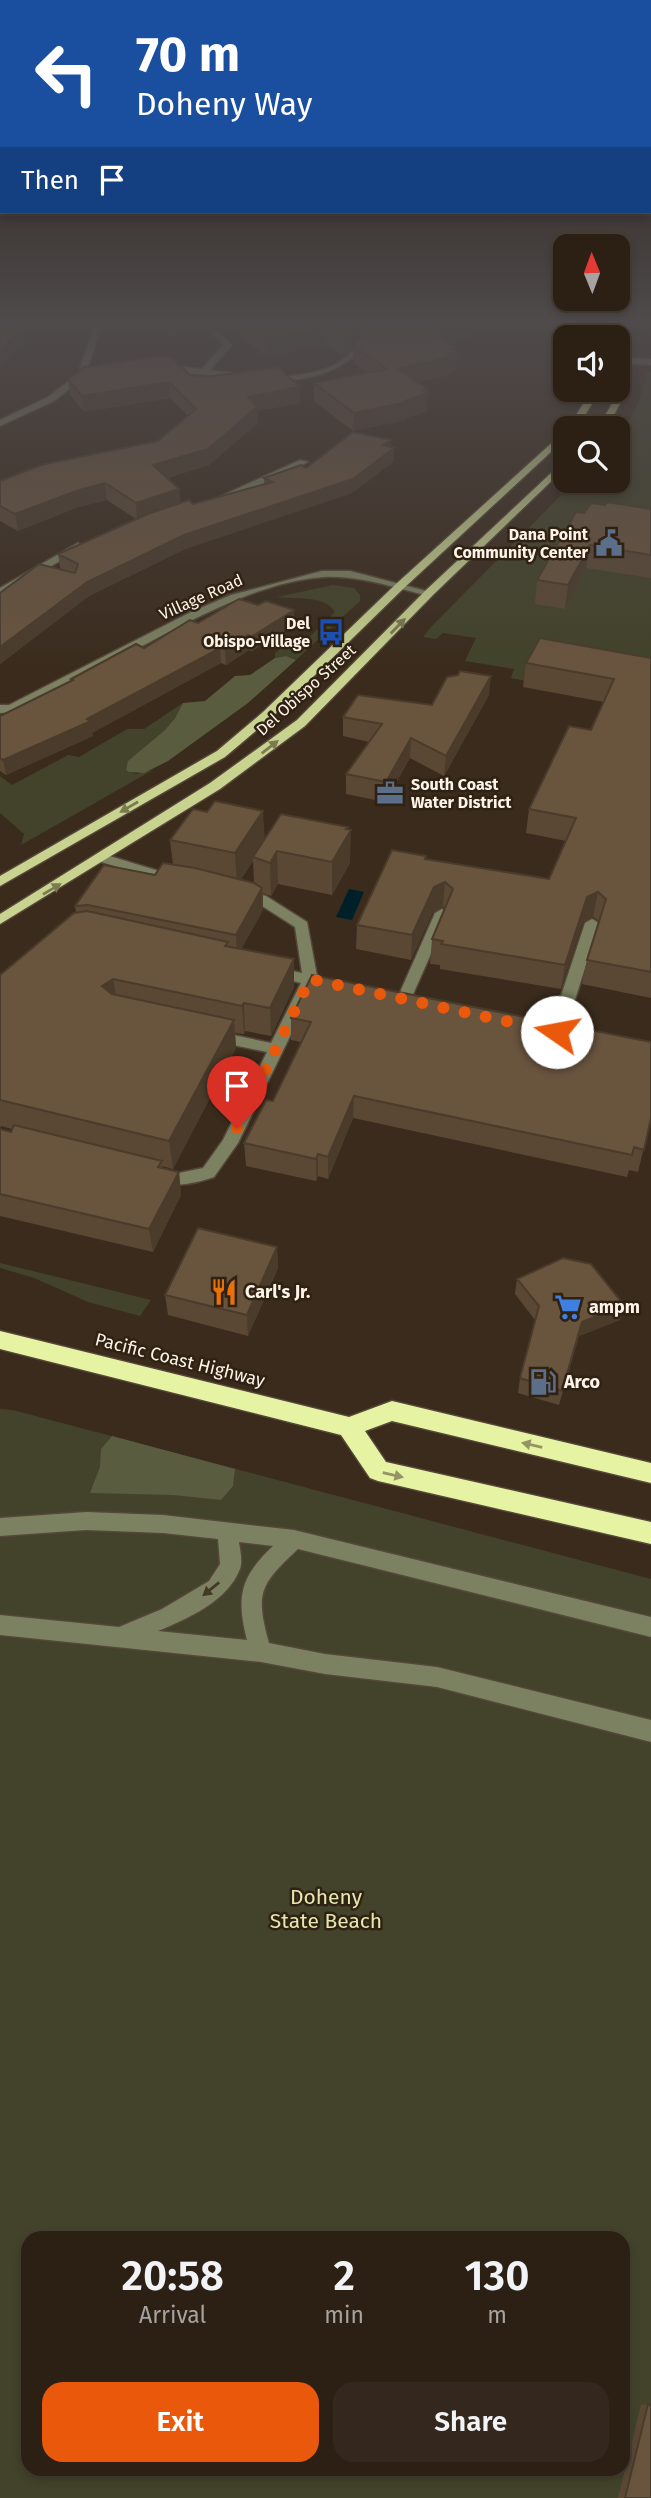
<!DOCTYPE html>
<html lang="en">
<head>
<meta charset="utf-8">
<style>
	body { margin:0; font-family:"Fira Sans",sans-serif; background:#34281e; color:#f1f3f6; height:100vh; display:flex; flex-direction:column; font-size:26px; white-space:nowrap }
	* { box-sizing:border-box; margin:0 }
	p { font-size:23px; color:#a6a3a0 }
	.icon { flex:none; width:38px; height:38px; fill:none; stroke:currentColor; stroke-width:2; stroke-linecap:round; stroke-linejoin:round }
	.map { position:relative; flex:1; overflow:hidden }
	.drawer { position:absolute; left:21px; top:2231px; width:609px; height:245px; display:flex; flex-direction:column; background:#2c2015; border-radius:21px; box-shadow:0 4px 10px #0003,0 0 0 2px #483e34 }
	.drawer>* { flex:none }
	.hud { position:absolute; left:0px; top:0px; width:651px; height:214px; box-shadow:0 4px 10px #0003,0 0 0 2px #483e34; background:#1a4fa0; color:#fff; overflow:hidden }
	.needle { width:46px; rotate:359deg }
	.controls { position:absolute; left:553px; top:234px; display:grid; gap:14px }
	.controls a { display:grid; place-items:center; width:77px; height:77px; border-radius:14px; background:#2c2015; box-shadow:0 4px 10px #0003,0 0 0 2px #483e34; font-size:35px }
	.pin { position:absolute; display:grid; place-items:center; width:60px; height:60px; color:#fff; margin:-72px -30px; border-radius:50% 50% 50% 0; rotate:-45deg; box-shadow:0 0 7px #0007 }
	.pin .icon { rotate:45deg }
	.me { position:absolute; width:77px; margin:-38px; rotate:282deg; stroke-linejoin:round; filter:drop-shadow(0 0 5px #0008) }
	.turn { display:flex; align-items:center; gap:24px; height:147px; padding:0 21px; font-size:32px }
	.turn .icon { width:91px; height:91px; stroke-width:2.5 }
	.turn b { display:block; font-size:49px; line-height:60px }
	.then { display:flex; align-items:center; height:66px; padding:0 21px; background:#0003; gap:14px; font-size:26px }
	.eta { display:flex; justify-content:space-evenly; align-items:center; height:119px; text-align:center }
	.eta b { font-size:42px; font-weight:600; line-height:49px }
	.button { display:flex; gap:14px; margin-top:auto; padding:14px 21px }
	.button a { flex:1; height:80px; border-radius:21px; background:#ea580c; color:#fff; font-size:28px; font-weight:600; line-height:80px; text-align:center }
	.button a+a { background:#34281e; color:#f1f3f6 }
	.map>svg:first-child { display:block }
	.green { fill:#42432a; fill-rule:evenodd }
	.forest { fill:#5a5c40 }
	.water { fill:#002029 }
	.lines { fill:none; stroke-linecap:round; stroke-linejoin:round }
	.minor-casing { stroke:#554739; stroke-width:3 }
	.major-casing { stroke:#554739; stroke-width:3 }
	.highway-casing { stroke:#554739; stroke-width:3 }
	.minor { fill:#7b8161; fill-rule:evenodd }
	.major { fill:#c8d390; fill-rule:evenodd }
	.highway { fill:#e6f3a3; fill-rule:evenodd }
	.wall { fill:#5a4835; fill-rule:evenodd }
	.shaded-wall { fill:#4a3b2b }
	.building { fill:#69543e; stroke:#4a3b2b; stroke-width:2 }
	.oneway { fill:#7c7a52 }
	.oneway2 { fill:#949562 }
	.oneway3 { fill:#433a26 }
	.route { stroke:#ea580c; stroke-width:12; stroke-dasharray:0 21.6 }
	.labels { text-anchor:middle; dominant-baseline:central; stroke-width:5; stroke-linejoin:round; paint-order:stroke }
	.far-poi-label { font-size:16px; font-weight:bold; fill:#fdf3e9; stroke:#302213; text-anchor:end }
	.far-street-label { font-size:16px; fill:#fdf3e9; stroke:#302213 }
	.poi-label { font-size:18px; font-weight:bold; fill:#fdf3e9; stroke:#302213; text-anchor:start }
	.street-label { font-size:18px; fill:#fdf3e9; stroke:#302213 }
	.near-park-label { font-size:21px; fill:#e4e7af; stroke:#302213 }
</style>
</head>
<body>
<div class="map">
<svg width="651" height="2498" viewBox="0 0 651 2498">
	<rect width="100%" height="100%" fill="#3a2b1c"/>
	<!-- green -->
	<path class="green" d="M 651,372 L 651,682 L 526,681 L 511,678 L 514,669 L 465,661 L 476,638 L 443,633 L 436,639 L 423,637 L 431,627 L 575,481 L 618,481 L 618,437 C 633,420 642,397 646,374 Z
		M 333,585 L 354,588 L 360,595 L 360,601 L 296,660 L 286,656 L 275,658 L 275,653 L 280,649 L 300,646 L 335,612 C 324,594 296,600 277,597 Z
		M 183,703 L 175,718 L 165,730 L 129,761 L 126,770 L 136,774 L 153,770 L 21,845 L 24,834 L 0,813 L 0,776 L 12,785 L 68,755 L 79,757 L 127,729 L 144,729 Z
		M 0,1263 L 151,1300 L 140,1316 L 88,1302 L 34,1278 L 0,1268 Z
		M 0,1409 L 13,1410 L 651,1579 L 651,2498 L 0,2498 ZM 28,2238 L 623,2238 L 623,2469 L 28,2469 Z"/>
	<!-- forest -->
	<path class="forest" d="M 286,656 L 296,660 L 248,703 L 168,761 L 144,773 L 129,772 L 126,770 L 128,761 L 165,730 L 175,718 L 183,703 L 205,701 L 235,676 L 250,675 L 275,658 Z
		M 112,1436 L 235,1469 L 233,1486 L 221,1500 L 173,1495 L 90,1493 L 100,1467 L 101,1449 Z"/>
	<!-- water -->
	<path class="water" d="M 349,889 L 364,892 L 352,920 L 336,917 Z"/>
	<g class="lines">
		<defs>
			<path id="minor" d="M 95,322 L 103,322 L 85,377 L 54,401 L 0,426 L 0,420 L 48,397 L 78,374 Z
				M 215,330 L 232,345 L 210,370 C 250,375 304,384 339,362 C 349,356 356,347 363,339 L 370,341 C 327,392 265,382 205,375 C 191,373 169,374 158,367 L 162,364 L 202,369 L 223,345 L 211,332 Z
				M 618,357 L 651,359 L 651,365 L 618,363 Z
				M 300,460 L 308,462 L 248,492 L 224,500 L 219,497 Z
				M 78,543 L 83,546 L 82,548 L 0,596 L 0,588 Z
				M 322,571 L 350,571 L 434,593 L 429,596 C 395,588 359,575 324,577 C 263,581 197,617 144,645 C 101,667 58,689 15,712 L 0,713 L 0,705 L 9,705 L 189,613 L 231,595 Z
				M 103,854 L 182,878 L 184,881 L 177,885 L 98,861 L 98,855 Z
				M 242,890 L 266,896 L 307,922 L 317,976 L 326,981 L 324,984 L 315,985 L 238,1143 L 214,1177 C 197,1183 162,1192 150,1174 L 152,1170 L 158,1168 L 179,1173 L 203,1168 L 223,1140 L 267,1052 L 209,1040 L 206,1036 L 209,1032 L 214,1031 L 271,1043 L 301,983 L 269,975 L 267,972 L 274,967 L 302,973 L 295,927 L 256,902 L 237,897 L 235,894 Z
				M 442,909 L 449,913 L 411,999 L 404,1004 L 399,1002 L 397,999 L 435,913 Z
				M 592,919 L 599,923 L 565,1032 L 562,1036 L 552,1036 L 549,1032 L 585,923 Z
				M 86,1512 L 163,1515 L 294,1530 L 651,1617 L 651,1637 L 298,1549 C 260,1585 255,1592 269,1643 L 325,1654 L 437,1667 L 651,1720 L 651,1742 L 437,1687 L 325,1674 L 261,1662 L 0,1635 L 0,1615 L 119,1627 L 162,1609 L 209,1581 L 220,1564 L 218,1539 L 163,1533 L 86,1530 L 0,1536 L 0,1518 ZM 239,1542 L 273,1546 C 240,1577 236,1597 247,1640 L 158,1631 C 187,1619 228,1601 240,1569 C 243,1561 240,1550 239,1542 Z"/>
			<path id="major" d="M 581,322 L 589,322 L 597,338 L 589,338 Z
				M 606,322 L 614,322 C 635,365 632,390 605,429 L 596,429 C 625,388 618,384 618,338 L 614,338 Z
				M 592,390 L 601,390 L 576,429 L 567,429 Z
				M 565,431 L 565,439 L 404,588 L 271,718 L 225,757 L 0,886 L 0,876 L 217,751 L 263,712 L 396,584 Z
				M 565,460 L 565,468 L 433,595 L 305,726 L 220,789 L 0,924 L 0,914 L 210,783 L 297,720 L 425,591 Z"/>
			<path id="highway" d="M 0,1331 L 349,1417 L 392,1401 L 651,1463 L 651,1483 L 392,1421 L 365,1431 L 386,1462 L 651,1522 L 651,1544 L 378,1481 L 370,1478 L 341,1435 L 0,1349 Z"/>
		</defs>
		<!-- minor casing -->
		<use href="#minor" class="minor-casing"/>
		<!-- major casing -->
		<use href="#major" class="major-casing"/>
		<!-- highway casing -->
		<use href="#highway" class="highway-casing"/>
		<!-- minor -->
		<use href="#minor" class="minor"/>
		<!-- major -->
		<use href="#major" class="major"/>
		<!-- highway -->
		<use href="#highway" class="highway"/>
	</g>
	<!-- wall -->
	<path class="wall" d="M 152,322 L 481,322 L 480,332 L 464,339 L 448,343 L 456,348 L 456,352 L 457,352 L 456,370 L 452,371 L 452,374 L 417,382 L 427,393 L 427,411 L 406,418 L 406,420 L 353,431 L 314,401 L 314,383 L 367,373 L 353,363 L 353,346 L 358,341 L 343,356 L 326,345 L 267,356 L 227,327 L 170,337 Z
		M 190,375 L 300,403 L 257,411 L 258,423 L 209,465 L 167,478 L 181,503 L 193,504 L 264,485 L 264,478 L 391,447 L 394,461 L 352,493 L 185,549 L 89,596 L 0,664 L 0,593 L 64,571 L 60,568 L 58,554 L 136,519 L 107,500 L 78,507 L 18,531 L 0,521 L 0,481 L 158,441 L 188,416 L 170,398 L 84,412 L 70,395 L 68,380 Z
		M 605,505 L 651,509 L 651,578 L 586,568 L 565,609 L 535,604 L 537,580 L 584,513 Z
		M 258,605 L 294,610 L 294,625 L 252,651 L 249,650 L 226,665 L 221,663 L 92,733 L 93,736 L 6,775 L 0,771 L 0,716 L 71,681 L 71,679 L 198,623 Z
		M 651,658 L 651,998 L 582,984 L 587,960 L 599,921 L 593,917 L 583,922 L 561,989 L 440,969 L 440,965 L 430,964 L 432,939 L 445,908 L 443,907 L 433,912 L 411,960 L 356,949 L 357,925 L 426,859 L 549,879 L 566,841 L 526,833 L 529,809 L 591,730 L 604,702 L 523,687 L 526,663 Z
		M 489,695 L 444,776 L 410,758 L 385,802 L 346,794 L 346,774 L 369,742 L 343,736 L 343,717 L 432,705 Z
		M 348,830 L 350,863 L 332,895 L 278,884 L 271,896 L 263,893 L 263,910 L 241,949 L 294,987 L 271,1036 L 245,1031 L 244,1034 L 235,1033 L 236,1048 L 173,1169 L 162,1166 L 163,1168 L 179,1172 L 181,1195 L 153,1252 L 0,1216 L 0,1129 L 11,1132 L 12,1129 L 1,1126 L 0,1128 L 0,975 L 76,913 L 75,906 L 155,875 L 173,865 L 170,840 L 264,840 ZM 253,861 L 254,883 L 241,879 Z
		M 312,975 L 651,1118 L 638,1172 L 629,1170 L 627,1177 L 353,1118 L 328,1179 L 318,1176 L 316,1181 L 246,1166 L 244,1143 L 273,1101 L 301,1042 L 291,1040 L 291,1018 Z
		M 277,1247 L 278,1268 L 248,1336 L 168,1315 L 165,1295 Z
		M 517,1279 L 620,1320 L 579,1336 L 559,1405 L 518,1393 L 520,1378 L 535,1320 L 515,1294 Z
		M 648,2404 L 651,2498 L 618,2498 L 641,2405 Z"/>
	<!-- shaded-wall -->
	<path class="shaded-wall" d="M 27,322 L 40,322 L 0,368 L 0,352 Z
		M 169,322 L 227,322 L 227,327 L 170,337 Z
		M 359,322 L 361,322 L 361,337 L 343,356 L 343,339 Z
		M 465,322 L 481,322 L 480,332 L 464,339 L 428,347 L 429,330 Z
		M 326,327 L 326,345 L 267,356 L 267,339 Z
		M 456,348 L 456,353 L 457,352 L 456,370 L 452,371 L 452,374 L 397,386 L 398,369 Z
		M 169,382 L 170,398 L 84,412 L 82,396 Z
		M 300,387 L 300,403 L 257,411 L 258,423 L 209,465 L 154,481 L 153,465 L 248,397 Z
		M 427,389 L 426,394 L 428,393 L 427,411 L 406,418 L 406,420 L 353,431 L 354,413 L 405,401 L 422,390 Z
		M 391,440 L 391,450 L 394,448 L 394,461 L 352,493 L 185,549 L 89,596 L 0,664 L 0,647 L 87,582 L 184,535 L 383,445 Z
		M 105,483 L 107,500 L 78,507 L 18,531 L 15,514 L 76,491 Z
		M 179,489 L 181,506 L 137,520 L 136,503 Z
		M 590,545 L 586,568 L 565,609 L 568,585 Z
		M 294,610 L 294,625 L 252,651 L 251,637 Z
		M 248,635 L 249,650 L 226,665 L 225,650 Z
		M 220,648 L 221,663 L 92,733 L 93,736 L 6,775 L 3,760 L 87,719 Z
		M 491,676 L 489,695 L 444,776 L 446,756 Z
		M 411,738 L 410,758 L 385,802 L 386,782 Z
		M 263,811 L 265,843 L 253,857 L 253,861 L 237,886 L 235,853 Z
		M 348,827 L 347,836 L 351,830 L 350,863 L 332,895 L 332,862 Z
		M 277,851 L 278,884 L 271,896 L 270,863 Z
		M 445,882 L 443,907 L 433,912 L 411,960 L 412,935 L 434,887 Z
		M 262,888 L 263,910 L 237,957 L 236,935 Z
		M 598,892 L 593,917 L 583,922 L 561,989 L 565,965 L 587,897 Z
		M 294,959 L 294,987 L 271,1036 L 270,1008 Z
		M 113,979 L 118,1007 L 102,986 Z
		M 244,1003 L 245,1031 L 244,1034 L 242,1006 Z
		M 234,1020 L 236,1048 L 173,1169 L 169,1141 Z
		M 354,1096 L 353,1118 L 328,1179 L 328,1157 Z
		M 318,1154 L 318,1176 L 316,1181 L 316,1159 Z
		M 179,1172 L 181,1195 L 153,1252 L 149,1229 Z
		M 277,1247 L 278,1268 L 248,1336 L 247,1315 Z
		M 624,1305 L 620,1320 L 579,1336 L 559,1405 L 582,1322 Z"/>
	<!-- building -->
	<path class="building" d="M 0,322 L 27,322 L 0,352 Z
		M 244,322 L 359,322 L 343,339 L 326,327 L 267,339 Z
		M 372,322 L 466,322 L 429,330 L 456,348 L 452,349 L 457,352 L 449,354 L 453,356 L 398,369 L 427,389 L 422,390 L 428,393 L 405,401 L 407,402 L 354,413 L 314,383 L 387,369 L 353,346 Z
		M 160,356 L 172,358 L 190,375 L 206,377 L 278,367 L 300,387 L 248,397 L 257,407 L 208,449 L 153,465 L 179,489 L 136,503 L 105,483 L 76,491 L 15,514 L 0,506 L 0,481 L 41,465 L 158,441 L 196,409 L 169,382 L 82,396 L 68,380 L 84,367 Z
		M 353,432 L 391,440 L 383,445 L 394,448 L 353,479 L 184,535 L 87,582 L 0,647 L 0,593 L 39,564 L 75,573 L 78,564 L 58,554 L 148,514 L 189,500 L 193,504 L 272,482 L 264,478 L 301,465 L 306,468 Z
		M 607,502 L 651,509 L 651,555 L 590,545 L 568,585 L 537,580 L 576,512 L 584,513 L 591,503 L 605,505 Z
		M 239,599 L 258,605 L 266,601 L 294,610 L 251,637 L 248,635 L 225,650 L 220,648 L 87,719 L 91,721 L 3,760 L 0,758 L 0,716 L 73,680 L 71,679 L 136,644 L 144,648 L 190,620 L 198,623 Z
		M 540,638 L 651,658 L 651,972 L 587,960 L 606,899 L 598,892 L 587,897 L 565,965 L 441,944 L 443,941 L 432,939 L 453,889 L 445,882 L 434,887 L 412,935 L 357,925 L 392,850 L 426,856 L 425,859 L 549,879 L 576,818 L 529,809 L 569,726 L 591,730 L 614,679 L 526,663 Z
		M 460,671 L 491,676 L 446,756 L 411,738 L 386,782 L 346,774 L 382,724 L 343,717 L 358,695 L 432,705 L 447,677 L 458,675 Z
		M 215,801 L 263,811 L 235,853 L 170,840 L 193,809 L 207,812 Z
		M 281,814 L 348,827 L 346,829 L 351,830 L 332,862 L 277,851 L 270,863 L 253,857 Z
		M 163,863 L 195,868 L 254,883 L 262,888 L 236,935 L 88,905 L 75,906 L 104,865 L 155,875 Z
		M 87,911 L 228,942 L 225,946 L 294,959 L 270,1008 L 244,1003 L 242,1006 L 113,979 L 102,986 L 112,994 L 234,1020 L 169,1141 L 0,1100 L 0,975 L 74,913 Z
		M 312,975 L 651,1042 L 651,1118 L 644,1150 L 634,1147 L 632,1155 L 354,1096 L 328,1157 L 318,1154 L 316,1159 L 244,1143 L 266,1100 L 273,1101 L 311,1022 L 291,1018 Z
		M 14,1125 L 162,1161 L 158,1167 L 179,1172 L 149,1229 L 0,1194 L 0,1129 L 11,1132 Z
		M 198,1228 L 277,1247 L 247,1315 L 165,1295 Z
		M 563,1258 L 591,1264 L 624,1305 L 582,1322 L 562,1391 L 520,1378 L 539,1306 L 517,1279 Z
		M 648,2404 L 651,2406 L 651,2498 L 625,2498 Z"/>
	<!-- one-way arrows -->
	<defs><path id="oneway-solid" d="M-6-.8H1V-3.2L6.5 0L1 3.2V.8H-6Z" transform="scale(1.75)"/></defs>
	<g class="oneway">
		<use href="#oneway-solid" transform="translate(398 626) rotate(-46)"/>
		<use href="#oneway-solid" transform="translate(270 747) rotate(-38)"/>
		<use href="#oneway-solid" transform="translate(129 807) rotate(150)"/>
		<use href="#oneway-solid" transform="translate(52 889) rotate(-31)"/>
	</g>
	<g class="oneway2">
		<use href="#oneway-solid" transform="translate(532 1445) rotate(-167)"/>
		<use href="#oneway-solid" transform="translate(393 1475) rotate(13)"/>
	</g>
	<use class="oneway3" href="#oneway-solid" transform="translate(211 1589) rotate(141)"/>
	<!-- sky -->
	<linearGradient id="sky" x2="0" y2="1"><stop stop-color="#20180f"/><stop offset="0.48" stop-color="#4f4a4b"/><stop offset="1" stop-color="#4f4a4b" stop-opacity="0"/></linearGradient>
	<rect width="651" height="672" fill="url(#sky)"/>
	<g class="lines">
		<!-- route -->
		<path class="route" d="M 237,1128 L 310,979 L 557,1032"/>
	</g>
	<!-- icons -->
	<defs>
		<symbol id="civic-bare" viewBox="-9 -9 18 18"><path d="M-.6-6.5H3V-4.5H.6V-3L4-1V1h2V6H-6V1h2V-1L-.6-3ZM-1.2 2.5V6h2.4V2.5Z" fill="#5c6f8a" stroke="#302213" stroke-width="2.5" paint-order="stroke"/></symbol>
		<symbol id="bus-bare" viewBox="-9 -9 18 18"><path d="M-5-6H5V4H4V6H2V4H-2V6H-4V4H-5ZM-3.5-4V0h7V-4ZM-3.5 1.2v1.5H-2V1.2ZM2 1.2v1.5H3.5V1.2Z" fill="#1a4fb4" stroke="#302213" stroke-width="2.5" paint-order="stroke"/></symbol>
		<symbol id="office-bare" viewBox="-9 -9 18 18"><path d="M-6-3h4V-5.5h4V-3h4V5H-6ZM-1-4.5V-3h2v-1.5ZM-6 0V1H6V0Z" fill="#5c6f8a" stroke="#302213" stroke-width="2.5" paint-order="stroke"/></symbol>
		<symbol id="restaurant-bare" viewBox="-9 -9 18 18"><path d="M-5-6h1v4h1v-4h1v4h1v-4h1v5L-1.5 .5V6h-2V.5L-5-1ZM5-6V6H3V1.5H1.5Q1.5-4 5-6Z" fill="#e8710a" stroke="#302213" stroke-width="2.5" paint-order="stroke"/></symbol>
		<symbol id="supermarket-bare" viewBox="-9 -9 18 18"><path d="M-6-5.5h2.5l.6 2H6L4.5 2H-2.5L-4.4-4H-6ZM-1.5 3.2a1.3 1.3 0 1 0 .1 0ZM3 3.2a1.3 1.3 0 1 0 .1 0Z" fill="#3f7fe0" stroke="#302213" stroke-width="2.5" paint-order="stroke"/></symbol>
		<symbol id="fuel-bare" viewBox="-9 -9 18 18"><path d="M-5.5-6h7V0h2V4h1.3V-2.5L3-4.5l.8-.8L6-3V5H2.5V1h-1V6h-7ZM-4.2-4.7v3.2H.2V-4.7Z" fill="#5c6f8a" stroke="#302213" stroke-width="2.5" paint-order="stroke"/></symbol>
	</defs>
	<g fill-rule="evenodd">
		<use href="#civic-bare" x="590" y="524" width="38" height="38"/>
		<use href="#bus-bare" x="312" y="613" width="38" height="38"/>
		<use href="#office-bare" x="371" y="774" width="38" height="38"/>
		<use href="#restaurant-bare" x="205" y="1273" width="38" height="38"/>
		<use href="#supermarket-bare" x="549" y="1288" width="38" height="38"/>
		<use href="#fuel-bare" x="524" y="1363" width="38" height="38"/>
	</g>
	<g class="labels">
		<!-- far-poi labels -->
		<g class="far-poi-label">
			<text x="588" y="534">Dana Point<tspan x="588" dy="18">Community Center</tspan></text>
			<text x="310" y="623">Del<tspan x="310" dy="18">Obispo-Village</tspan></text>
			<text x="411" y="784" text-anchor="start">South Coast<tspan x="411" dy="18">Water District</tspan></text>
		</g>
		<!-- far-street labels -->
		<g class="far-street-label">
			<text transform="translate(201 597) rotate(-24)">Village Road</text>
			<text transform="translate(306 690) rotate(-42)">Del Obispo Street</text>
		</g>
		<!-- poi labels -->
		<g class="poi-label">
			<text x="245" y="1292">Carl's Jr.</text>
			<text x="589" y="1307">ampm</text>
			<text x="564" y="1382">Arco</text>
		</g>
		<!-- street labels -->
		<g class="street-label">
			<text transform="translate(180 1360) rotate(14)">Pacific Coast Highway</text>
		</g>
		<!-- near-park labels -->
		<g class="near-park-label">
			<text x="326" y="1897">Doheny<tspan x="326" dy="24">State Beach</tspan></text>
		</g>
	</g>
</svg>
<div class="controls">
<a><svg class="needle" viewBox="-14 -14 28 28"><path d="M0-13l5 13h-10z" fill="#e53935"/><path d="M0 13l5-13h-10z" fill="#a6a3a0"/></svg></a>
<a><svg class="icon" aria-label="sound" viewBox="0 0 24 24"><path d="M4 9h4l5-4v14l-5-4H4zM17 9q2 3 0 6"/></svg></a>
<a><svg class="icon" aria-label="search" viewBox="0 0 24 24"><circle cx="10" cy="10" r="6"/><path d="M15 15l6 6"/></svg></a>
</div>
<div class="pin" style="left:237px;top:1128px;background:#d93025"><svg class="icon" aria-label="arrive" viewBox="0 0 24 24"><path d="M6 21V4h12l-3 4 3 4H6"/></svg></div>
<svg class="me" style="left:557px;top:1032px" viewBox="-20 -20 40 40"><circle r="19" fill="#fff"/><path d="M0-13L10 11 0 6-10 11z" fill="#ea580c"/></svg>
<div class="hud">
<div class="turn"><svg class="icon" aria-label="left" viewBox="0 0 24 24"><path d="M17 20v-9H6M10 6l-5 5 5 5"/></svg><div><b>70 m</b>Doheny Way</div></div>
<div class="then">Then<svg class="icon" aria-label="arrive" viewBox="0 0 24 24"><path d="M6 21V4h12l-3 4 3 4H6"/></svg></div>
</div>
<section class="drawer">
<div class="eta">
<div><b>20:58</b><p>Arrival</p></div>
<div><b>2</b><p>min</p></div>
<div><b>130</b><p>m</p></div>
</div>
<div class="button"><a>Exit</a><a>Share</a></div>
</section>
</div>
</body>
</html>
